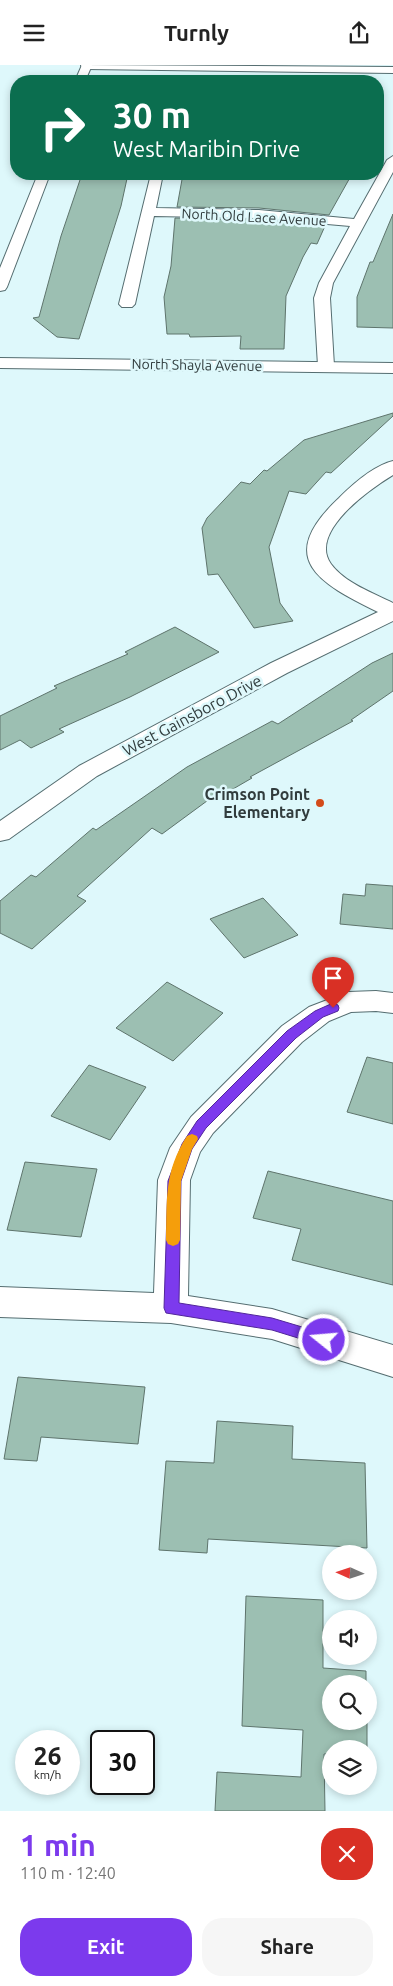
<!DOCTYPE html>
<html lang="en">
<head>
<meta charset="utf-8">
<style>
	body { margin:0; font-family:Ubuntu,sans-serif; background:#f6f6f6; color:#222; height:100vh; display:flex; flex-direction:column; font-size:19px; white-space:nowrap }
	* { box-sizing:border-box; margin:0 }
	p { font-size:16px; color:#767676 }
	.icon { flex:none; width:28px; height:28px; fill:none; stroke:currentColor; stroke-width:2; stroke-linecap:round; stroke-linejoin:round }
	.map { position:relative; height:1746px; overflow:hidden }
	.panel { display:flex; flex-direction:column; background:#fff; flex:1 }
	.panel>* { flex:none }
	.guide { position:absolute; left:10px; top:10px; width:374px; height:105px; border-radius:20px; box-shadow:0 2px 8px #0003; background:#0b6e4f; color:#fff; overflow:hidden }
	.needle { width:32px; rotate:273deg }
	.fabs { position:absolute; left:322px; top:1480px; display:grid; gap:10px }
	.fabs a { display:grid; place-items:center; width:55px; height:55px; border-radius:50%; background:#fff; box-shadow:0 2px 8px #0003; font-size:25px }
	.speed { position:absolute; left:15px; top:1665px; display:flex; gap:10px; font-size:25px; font-weight:700; text-align:center }
	.speed>* { display:grid; place-content:center; width:65px; height:65px; border-radius:50%; background:#fff; box-shadow:0 2px 8px #0003; line-height:1 }
	.speed small { font-size:12px; font-weight:400 }
	.speed .limit { border:2px solid #111; border-radius:8px; background:#fff; color:#111 }
	.pin { position:absolute; display:grid; place-items:center; width:42px; height:42px; color:#fff; margin:-51px -21px; border-radius:50% 50% 50% 0; rotate:-45deg; box-shadow:0 0 5px #0007 }
	.pin .icon { rotate:45deg }
	.me { position:absolute; width:55px; margin:-28px; rotate:287deg; stroke-linejoin:round; filter:drop-shadow(0 0 4px #0008) }
	.turn { display:flex; align-items:center; gap:18px; height:105px; padding:0 20px; font-size:22px }
	.turn .icon { width:65px; height:65px; stroke-width:2.5 }
	.turn b { display:block; font-size:35px; line-height:42px }
	.round { display:grid; place-items:center; flex:none; width:52px; height:52px; border-radius:20px; background:#f6f6f6 }
	.headline { display:flex; align-items:center; justify-content:space-between; height:85px; padding:0 20px }
	h1 { font-size:30px; font-weight:700; line-height:38px; color:#7c3aed }
	.primary-button { display:flex; gap:10px; margin-top:auto; padding:10px 20px }
	.primary-button a { flex:1; height:58px; border-radius:20px; background:#7c3aed; color:#fff; font-size:20px; font-weight:700; line-height:58px; text-align:center }
	.primary-button a+a { background:#f6f6f6; color:#222 }
	header { display:flex; justify-content:space-between; align-items:center; height:65px; padding:0 20px; background:#fff; font-size:22px; font-weight:700 }
	.map>svg:first-child { display:block }
	.building { fill:#9cbfb2; stroke:#5e746c }
	.lines { fill:none; stroke-linecap:round; stroke-linejoin:round }
	.street-casing { stroke:#556d70; stroke-width:2 }
	.secondary-casing { stroke:#556d70; stroke-width:2 }
	.street { fill:#fff; fill-rule:evenodd }
	.secondary { fill:#fff; fill-rule:evenodd }
	.route { fill:#7c3aed; stroke:#51269a }
	.slow { fill:#f59e0b }
	.poi-dot { fill:#d34b1a; stroke:#def8fb; stroke-width:2 }
	.labels { text-anchor:middle; dominant-baseline:central; stroke-width:5; stroke-linejoin:round; paint-order:stroke }
	.far-street-label { font-size:14px; fill:#313c3d; stroke:#def8fb }
	.street-label { font-size:16px; fill:#313c3d; stroke:#def8fb }
	.poi-label { font-size:16px; font-weight:bold; fill:#313c3d; stroke:#def8fb; text-anchor:end }
</style>
</head>
<body>
<header><svg class="icon" aria-label="menu" viewBox="0 0 24 24"><path d="M4 6h16M4 12h16M4 18h16"/></svg>Turnly<svg class="icon" aria-label="share" viewBox="0 0 24 24"><path d="M12 15V3M7 8l5-5 5 5M5 13v7h14v-7"/></svg></header>
<div class="map">
<svg width="393" height="1746" viewBox="0 0 393 1746">
	<rect width="100%" height="100%" fill="#def8fb"/>
	<!-- building -->
	<path class="building" d="M 82,109 L 128,109 L 121,141 L 79,274 L 57,272 L 33,253 L 39,252 L 61,171 Z
		M 183,109 L 352,109 L 329,150 L 259,143 L 177,142 Z
		M 393,149 L 393,263 L 357,262 L 357,232 L 370,197 L 373,197 Z
		M 175,153 L 259,155 L 325,161 L 317,179 L 311,178 L 303,192 L 286,231 L 284,284 L 240,284 L 241,271 L 190,272 L 189,269 L 167,269 L 164,232 L 171,201 Z
		M 393,348 L 393,351 L 331,408 L 326,407 L 306,429 L 289,426 L 269,482 L 280,538 L 293,556 L 254,563 L 218,509 L 208,510 L 202,463 L 207,453 L 241,417 L 250,419 L 264,405 L 267,406 L 304,375 Z
		M 175,562 L 219,587 L 130,632 L 59,664 L 64,667 L 31,683 L 20,675 L 0,685 L 0,651 L 57,623 L 54,621 L 128,589 L 125,587 Z
		M 393,588 L 393,626 L 351,655 L 353,656 L 250,712 L 252,713 L 214,735 L 211,733 L 162,769 L 152,763 L 77,831 L 86,836 L 32,884 L 0,868 L 0,836 L 31,810 L 36,812 L 93,763 L 96,765 L 187,702 L 272,656 L 278,659 L 372,598 Z
		M 366,819 L 393,821 L 393,864 L 340,859 L 343,829 L 365,831 Z
		M 263,833 L 298,870 L 244,893 L 210,854 Z
		M 167,917 L 223,948 L 173,996 L 116,963 Z
		M 367,992 L 393,998 L 393,1059 L 347,1047 Z
		M 89,1000 L 146,1022 L 110,1075 L 51,1051 Z
		M 25,1097 L 97,1104 L 81,1172 L 7,1165 Z
		M 268,1106 L 393,1136 L 393,1220 L 292,1195 L 301,1164 L 253,1153 Z
		M 18,1312 L 145,1322 L 138,1379 L 41,1372 L 37,1396 L 4,1394 Z
		M 217,1356 L 293,1361 L 292,1394 L 365,1398 L 367,1483 L 208,1474 L 207,1488 L 159,1485 L 166,1396 L 214,1398 Z
		M 246,1531 L 323,1535 L 323,1603 L 366,1606 L 366,1619 L 331,1619 L 331,1656 L 367,1656 L 367,1684 L 331,1684 L 331,1689 L 324,1689 L 325,1746 L 215,1746 L 217,1707 L 301,1712 L 303,1665 L 242,1661 Z"/>
	<g class="lines">
		<defs>
			<path id="street" d="M 81,0 L 393,2 L 393,8 L 86,4 L 82,3 Z
				M 393,91 L 393,107 L 333,218 L 330,233 L 334,301 L 332,304 L 320,304 L 318,301 L 314,233 L 319,218 L 350,161 L 259,153 L 154,151 L 135,239 L 132,242 L 122,242 L 119,239 L 151,109 L 163,109 L 156,143 L 259,145 L 354,154 L 387,95 Z
				M 393,396 L 393,410 C 370,424 308,467 331,499 C 345,518 373,528 393,538 L 393,556 L 287,608 L 97,711 L 9,774 L 0,776 L 0,756 L 79,701 L 271,598 L 378,547 C 319,518 274,494 339,433 C 353,419 373,401 393,396 Z
				M 376,926 L 393,928 L 393,948 L 376,946 L 351,947 L 329,956 L 302,977 L 213,1068 L 200,1087 L 190,1115 L 188,1231 L 272,1244 L 393,1280 L 393,1312 L 272,1274 L 171,1258 L 0,1252 L 0,1222 L 154,1228 L 158,1115 L 170,1083 L 191,1052 L 282,961 L 309,942 L 348,927 Z"/>
			<path id="secondary" d="M 82,0 L 92,0 L 85,16 L 75,16 Z
				M 38,109 L 50,109 L 7,222 L 5,225 L 0,226 L 0,203 Z
				M 0,293 L 393,298 L 393,308 L 0,303 Z"/>
		</defs>
		<!-- street casing -->
		<use href="#street" class="street-casing"/>
		<!-- secondary casing -->
		<use href="#secondary" class="secondary-casing"/>
		<!-- street -->
		<use href="#street" class="street"/>
		<!-- secondary -->
		<use href="#secondary" class="secondary"/>
	</g>
	<!-- route -->
	<path class="route" d="M 333,938 L 338,940 L 339,943 L 338,946 L 323,952 L 296,973 L 206,1063 L 192,1084 L 181,1116 L 179,1238 L 272,1253 L 329,1270 L 331,1275 L 329,1279 L 324,1281 L 272,1265 L 166,1248 L 164,1243 L 168,1116 L 182,1079 L 197,1056 L 287,966 L 315,946 Z"/>
	<!-- slow -->
	<path class="slow" d="M 192,1069 L 197,1071 L 198,1074 L 192,1084 L 181,1116 L 180,1175 L 178,1179 L 173,1181 L 168,1179 L 166,1175 C 167,1135 164,1106 187,1071 Z"/>
	<!-- markers -->
	<circle class="poi-dot" cx="320" cy="738" r="5"/>
	<g class="labels">
		<!-- far-street labels -->
		<g class="far-street-label">
			<text transform="translate(254 152) rotate(3)">North Old Lace Avenue</text>
			<text transform="translate(197 300) rotate(1)">North Shayla Avenue</text>
		</g>
		<!-- street labels -->
		<g class="street-label">
			<text transform="translate(192 650) rotate(-28)">West Gainsboro Drive</text>
		</g>
		<!-- poi labels -->
		<g class="poi-label">
			<text x="310" y="729">Crimson Point<tspan x="310" dy="18">Elementary</tspan></text>
		</g>
	</g>
</svg>
<div class="fabs">
<a><svg class="needle" viewBox="-14 -14 28 28"><path d="M0-13l5 13h-10z" fill="#e53935"/><path d="M0 13l5-13h-10z" fill="#767676"/></svg></a>
<a><svg class="icon" aria-label="sound" viewBox="0 0 24 24"><path d="M4 9h4l5-4v14l-5-4H4zM17 9q2 3 0 6"/></svg></a>
<a><svg class="icon" aria-label="search" viewBox="0 0 24 24"><circle cx="10" cy="10" r="6"/><path d="M15 15l6 6"/></svg></a>
<a><svg class="icon" aria-label="layers" viewBox="0 0 24 24"><path d="M12 4l9 5-9 5-9-5zM3 14l9 5 9-5"/></svg></a>
</div>
<div class="speed"><div>26<small>km/h</small></div><div class="limit">30</div></div>
<div class="pin" style="left:333px;top:943px;background:#d93025"><svg class="icon" aria-label="arrive" viewBox="0 0 24 24"><path d="M6 21V4h12l-3 4 3 4H6"/></svg></div>
<svg class="me" style="left:324px;top:1275px" viewBox="-20 -20 40 40"><circle r="17" fill="#7c3aed" stroke="#fff" stroke-width="3"/><path d="M0-11L8 9 0 5-8 9z" fill="#fff"/></svg>
<div class="guide">
<div class="turn"><svg class="icon" aria-label="right" viewBox="0 0 24 24"><path d="M7 20v-9h11M14 6l5 5-5 5"/></svg><div><b>30 m</b>West Maribin Drive</div></div>
</div>
</div>
<section class="panel">
<div class="headline"><div><h1>1 min</h1><p>110 m · 12:40</p></div><a class="round" style="background:#d93025;color:#fff"><svg class="icon" aria-label="close" viewBox="0 0 24 24"><path d="M6 6l12 12M18 6L6 18"/></svg></a></div>
<div class="primary-button"><a>Exit</a><a>Share</a></div>
</section>
</body>
</html>
